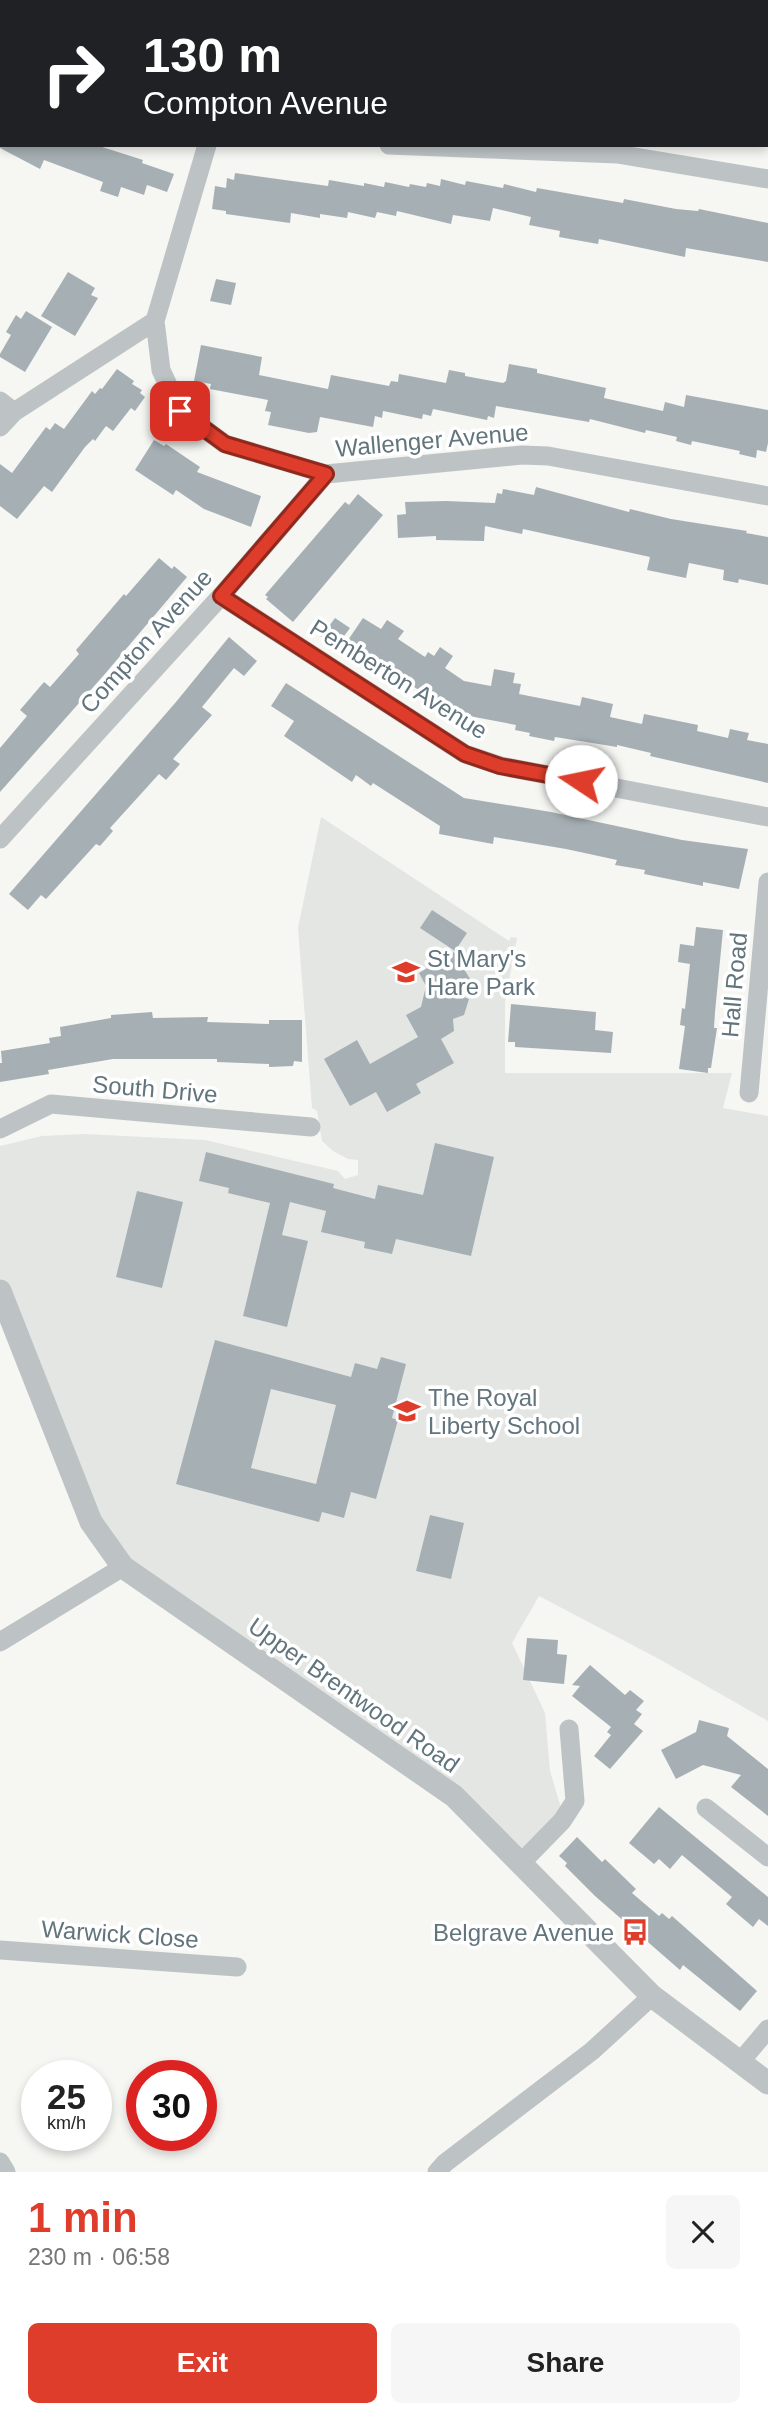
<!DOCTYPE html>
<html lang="en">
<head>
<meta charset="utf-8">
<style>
	body { margin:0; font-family:Helvetica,sans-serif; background:#f6f6f6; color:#222; height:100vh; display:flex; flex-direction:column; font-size:26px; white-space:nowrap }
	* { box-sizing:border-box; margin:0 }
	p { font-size:23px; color:#767676 }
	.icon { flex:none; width:38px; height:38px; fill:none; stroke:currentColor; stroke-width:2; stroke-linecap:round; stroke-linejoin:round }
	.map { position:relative; height:2172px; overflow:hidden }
	.sheet { display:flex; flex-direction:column; background:#fff; flex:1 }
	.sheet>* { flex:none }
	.top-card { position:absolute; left:0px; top:0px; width:768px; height:147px; box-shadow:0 4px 10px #0003; background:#202124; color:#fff; overflow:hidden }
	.speed { position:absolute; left:21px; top:2060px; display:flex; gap:14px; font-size:35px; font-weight:700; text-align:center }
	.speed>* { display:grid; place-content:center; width:91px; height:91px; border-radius:50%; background:#fff; box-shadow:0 4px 10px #0003; line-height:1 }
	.speed small { font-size:18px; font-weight:400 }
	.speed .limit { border:10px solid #d22; background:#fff; color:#111 }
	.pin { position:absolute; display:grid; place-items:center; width:60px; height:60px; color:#fff; margin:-30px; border-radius:14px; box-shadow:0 4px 10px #0006 }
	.me { position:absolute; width:77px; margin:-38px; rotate:281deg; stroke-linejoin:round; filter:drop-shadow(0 0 5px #0008) }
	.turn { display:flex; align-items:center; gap:24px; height:147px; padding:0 28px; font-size:32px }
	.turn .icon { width:91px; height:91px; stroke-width:2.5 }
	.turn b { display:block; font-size:49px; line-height:60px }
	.round { display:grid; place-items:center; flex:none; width:74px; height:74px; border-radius:10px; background:#f6f6f6 }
	.overview { display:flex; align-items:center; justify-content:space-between; height:119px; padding:0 28px }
	h1 { font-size:42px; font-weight:600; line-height:52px; color:#df3d2b }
	.button { display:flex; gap:14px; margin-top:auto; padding:14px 28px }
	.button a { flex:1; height:80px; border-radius:10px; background:#df3d2b; color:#fff; font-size:28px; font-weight:600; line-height:80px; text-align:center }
	.button a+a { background:#f6f6f6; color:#222 }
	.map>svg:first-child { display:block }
	.built { fill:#e4e6e4 }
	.building { fill:#a6b0b4; fill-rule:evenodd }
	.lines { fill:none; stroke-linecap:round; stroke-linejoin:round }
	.minor { stroke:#bdc3c5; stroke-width:19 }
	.tertiary { stroke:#bdc3c5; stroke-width:23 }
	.route-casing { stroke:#91281c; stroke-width:18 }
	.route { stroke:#df3d2b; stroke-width:12 }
	.labels { text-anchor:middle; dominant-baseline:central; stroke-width:7; stroke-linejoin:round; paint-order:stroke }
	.street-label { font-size:24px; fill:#62757d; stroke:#fff }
	.poi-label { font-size:24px; fill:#62757d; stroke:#fff; text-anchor:start }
</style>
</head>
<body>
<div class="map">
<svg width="768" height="2172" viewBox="0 0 768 2172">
	<rect width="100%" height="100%" fill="#f6f6f3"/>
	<!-- built -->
	<path class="built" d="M 321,817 L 509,941 L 511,937 L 517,938 L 505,1002 L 505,1073 L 732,1073 L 723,1108 L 768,1116 L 768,1721 L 659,1659 L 539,1596 L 512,1643 L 545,1713 L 550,1771 L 562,1811 L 520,1864 L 454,1796 L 123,1567 L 0,1291 L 0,1146 L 42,1136 L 84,1134 L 205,1140 L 338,1171 L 345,1179 L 358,1175 L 358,1160 L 348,1159 L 333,1151 L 322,1141 L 317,1111 L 312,1108 L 298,928 Z"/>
	<!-- building -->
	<path class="building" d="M 0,145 L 96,145 L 143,160 L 142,163 L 174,174 L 167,192 L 147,185 L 144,195 L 121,187 L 118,197 L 100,191 L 103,182 L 44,160 L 40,169 L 0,148 Z
		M 235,173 L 328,186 L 329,180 L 364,186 L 364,183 L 384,187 L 385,182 L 409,187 L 410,184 L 426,187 L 427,183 L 440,186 L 441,179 L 465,185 L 466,181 L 503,188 L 504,184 L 536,192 L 537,188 L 623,203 L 624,199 L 676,209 L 698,211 L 699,209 L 768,223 L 768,262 L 686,248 L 685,257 L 599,239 L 598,244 L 559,237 L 560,231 L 529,225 L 531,217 L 493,208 L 490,221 L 453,215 L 451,224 L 397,211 L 396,216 L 377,212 L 375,218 L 348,212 L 347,218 L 320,214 L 320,218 L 291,213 L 290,223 L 226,214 L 226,211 L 212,209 L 215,186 L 226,188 L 227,178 L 234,180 Z
		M 68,272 L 95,288 L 91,295 L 98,298 L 75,336 L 41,316 Z
		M 216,279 L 236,283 L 231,305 L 210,301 Z
		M 26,311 L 52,327 L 25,372 L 0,357 L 0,354 L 11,335 L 6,332 L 16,315 L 21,319 Z
		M 201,345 L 262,357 L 259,375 L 328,389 L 331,375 L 389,386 L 391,381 L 398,382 L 399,374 L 446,383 L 449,370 L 465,373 L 465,376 L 503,383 L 506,381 L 509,364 L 537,369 L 537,373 L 606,388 L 604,398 L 663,411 L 665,402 L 684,407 L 686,395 L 768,410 L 768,443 L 766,452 L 757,450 L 756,458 L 739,454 L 740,451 L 692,441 L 691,445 L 676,441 L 677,437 L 646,430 L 645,433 L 590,419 L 589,422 L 496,406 L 494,418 L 488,416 L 487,420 L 433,409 L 431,416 L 423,414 L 422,419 L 383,411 L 382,418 L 375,416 L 373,427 L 320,417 L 317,432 L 309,433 L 268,425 L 271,412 L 265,411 L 268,400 L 210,389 L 211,384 L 194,381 Z
		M 117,369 L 134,381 L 132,384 L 142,390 L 140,393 L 145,397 L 135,411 L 131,408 L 113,431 L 106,426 L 95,441 L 93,439 L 85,447 L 52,492 L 44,486 L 17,519 L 0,506 L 0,464 L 12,473 L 46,427 L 50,430 L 55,423 L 64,429 L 92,391 L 95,394 L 100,388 L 102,389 Z
		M 154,440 L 164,446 L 166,444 L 200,467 L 197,472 L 261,496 L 251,527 L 204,509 L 176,490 L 173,495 L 135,470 Z
		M 536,487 L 629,512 L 630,509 L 671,519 L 747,531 L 746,533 L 768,537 L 768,585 L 739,579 L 738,583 L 723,580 L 724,570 L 689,563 L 686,578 L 647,570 L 650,557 L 523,529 L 522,534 L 485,526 L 484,541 L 436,540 L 436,536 L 398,538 L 397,515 L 406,514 L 405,502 L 446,501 L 495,503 L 497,493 L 502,494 L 503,489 L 534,495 Z
		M 358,494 L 383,515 L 293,622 L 266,599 L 268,597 L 265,595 L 345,502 L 349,505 Z
		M 159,558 L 172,569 L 174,566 L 187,577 L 104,675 L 0,792 L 0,748 L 27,716 L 20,710 L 44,682 L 50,687 L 79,654 L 76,650 L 124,594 L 126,596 Z
		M 335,618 L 350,628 L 336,647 L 321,637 Z
		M 363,618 L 381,629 L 387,620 L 404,631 L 398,639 L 425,657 L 428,652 L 434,656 L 440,647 L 453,656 L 445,668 L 464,681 L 491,686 L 494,669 L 515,673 L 513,683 L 521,684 L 519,694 L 580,706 L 582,697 L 613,704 L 610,717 L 642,724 L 644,714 L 698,725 L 697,731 L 728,738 L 730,729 L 749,733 L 747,740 L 768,744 L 768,783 L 650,756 L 651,753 L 617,745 L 617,747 L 555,737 L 554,741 L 529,736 L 530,733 L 515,730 L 516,725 L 464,715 L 439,700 L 437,703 L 383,665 L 382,667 L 346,643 Z
		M 229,637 L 257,661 L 244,676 L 234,668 L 202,707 L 212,715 L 173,759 L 180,764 L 166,780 L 159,774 L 110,828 L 113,831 L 100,846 L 96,844 L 46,899 L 41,895 L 28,910 L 9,894 L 176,702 Z
		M 286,683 L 464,798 L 551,812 L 682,840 L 748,849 L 739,889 L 703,882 L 703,886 L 644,874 L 645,870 L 615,865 L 617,860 L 566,849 L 494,837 L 493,844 L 439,834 L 440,826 L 373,783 L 371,786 L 356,775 L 352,782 L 284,736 L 294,721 L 271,706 Z
		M 432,910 L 467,933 L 455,951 L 420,928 Z
		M 696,927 L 723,930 L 715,1012 L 714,1028 L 717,1028 L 711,1068 L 708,1068 L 708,1073 L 679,1069 L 685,1026 L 680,1025 L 682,1008 L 685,1009 L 690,964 L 678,962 L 680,944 L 694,946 Z
		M 454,952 L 470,979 L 464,997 L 469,999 L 464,1015 L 453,1019 L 454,1031 L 441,1039 L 454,1063 L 416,1084 L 421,1093 L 387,1112 L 376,1092 L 350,1106 L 324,1059 L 357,1040 L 370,1064 L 418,1037 L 406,1015 L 421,1007 L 426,986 L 419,973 Z
		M 511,1004 L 596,1012 L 595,1030 L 613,1032 L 611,1053 L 515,1047 L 515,1042 L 508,1042 Z
		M 152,1012 L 153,1018 L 208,1017 L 207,1022 L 269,1024 L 269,1020 L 302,1020 L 302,1062 L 294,1061 L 293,1066 L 269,1067 L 269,1064 L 217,1062 L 217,1059 L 113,1059 L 48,1070 L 49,1074 L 0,1082 L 0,1063 L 2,1063 L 1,1051 L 50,1043 L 49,1038 L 61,1036 L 60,1027 L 111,1018 L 111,1015 Z
		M 435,1143 L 494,1157 L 471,1256 L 396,1239 L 392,1254 L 364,1248 L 365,1242 L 321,1232 L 326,1211 L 290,1202 L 282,1235 L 308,1241 L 287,1327 L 243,1316 L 270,1203 L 228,1193 L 229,1188 L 199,1181 L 206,1152 L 334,1184 L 333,1188 L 375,1199 L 378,1185 L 423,1195 Z
		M 137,1191 L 183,1202 L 162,1288 L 116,1277 Z
		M 215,1340 L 351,1377 L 355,1363 L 377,1369 L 381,1357 L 406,1364 L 392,1418 L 398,1420 L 376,1499 L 351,1492 L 344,1518 L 322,1512 L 319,1522 L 176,1484 ZM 271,1389 L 336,1405 L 316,1484 L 251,1468 Z
		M 430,1515 L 464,1523 L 451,1579 L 416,1571 Z
		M 527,1638 L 558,1640 L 557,1654 L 567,1655 L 564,1684 L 523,1680 Z
		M 590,1665 L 625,1695 L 630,1690 L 644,1701 L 636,1710 L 642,1714 L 634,1724 L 643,1731 L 610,1769 L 594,1756 L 611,1735 L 607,1732 L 611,1727 L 572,1696 L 580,1686 L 572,1685 Z
		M 699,1720 L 729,1728 L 727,1736 L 768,1769 L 768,1816 L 731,1787 L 741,1775 L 703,1765 L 676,1779 L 661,1750 L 696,1732 Z
		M 659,1807 L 768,1897 L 768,1926 L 759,1919 L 753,1927 L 726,1904 L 732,1897 L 682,1855 L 670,1869 L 659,1859 L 654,1864 L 629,1843 Z
		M 577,1837 L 602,1862 L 605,1859 L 636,1889 L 632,1893 L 659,1916 L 662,1913 L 669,1919 L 672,1916 L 757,1991 L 740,2011 L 683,1965 L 680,1970 L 595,1896 L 565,1866 L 567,1863 L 559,1856 Z"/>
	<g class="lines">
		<!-- minor -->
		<path class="minor" d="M 0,52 L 2,53
			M 207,145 L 155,321 L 161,370 L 180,411 L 225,444 L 326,474 L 522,455 L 548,456 L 768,496
			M 389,145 L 617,154 L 768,179
			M 0,401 L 14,412
			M 0,427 L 14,412 L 155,321
			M 221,596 L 465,754 L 501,766 L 768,817
			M 0,839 L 221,596 L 326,474
			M 749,1093 L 768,882
			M 0,1129 L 51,1104 L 311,1127
			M 0,1642 L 123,1567
			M 706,1808 L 768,1857
			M 520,1864 L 562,1821 L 575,1801 L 569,1729
			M 0,1950 L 237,1967
			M 740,2062 L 768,2029
			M 0,2162 L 6,2172
			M 437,2172 L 445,2163 L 592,2051 L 652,1996"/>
		<!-- tertiary -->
		<path class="tertiary" d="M 0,1291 L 91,1522 L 123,1567 L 454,1796 L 652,1996 L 768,2083"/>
	</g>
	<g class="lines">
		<defs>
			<path id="route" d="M 180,411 L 225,444 L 326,474 L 221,596 L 465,754 L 500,766 L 581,781"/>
		</defs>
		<!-- route casing -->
		<use href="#route" class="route-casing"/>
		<!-- route -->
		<use href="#route" class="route"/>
	</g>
	<!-- icons -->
	<defs>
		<symbol id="school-bare" viewBox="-9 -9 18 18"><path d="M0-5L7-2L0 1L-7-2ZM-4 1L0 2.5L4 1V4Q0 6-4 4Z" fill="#df3d2b" stroke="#fff" stroke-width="2.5" paint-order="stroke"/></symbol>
		<symbol id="bus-bare" viewBox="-9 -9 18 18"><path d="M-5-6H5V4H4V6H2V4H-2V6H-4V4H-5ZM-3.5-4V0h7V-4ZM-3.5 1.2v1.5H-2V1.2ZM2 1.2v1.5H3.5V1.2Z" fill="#df3d2b" stroke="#fff" stroke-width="2.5" paint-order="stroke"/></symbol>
	</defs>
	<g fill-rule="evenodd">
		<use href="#school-bare" x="387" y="953" width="38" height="38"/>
		<use href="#school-bare" x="388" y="1392" width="38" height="38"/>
		<use href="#bus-bare" x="616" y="1913" width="38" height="38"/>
	</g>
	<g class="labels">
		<!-- street labels -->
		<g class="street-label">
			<text transform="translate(432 440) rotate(-5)">Wallenger Avenue</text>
			<text transform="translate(146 641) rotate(-48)">Compton Avenue</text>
			<text transform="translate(399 679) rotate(32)">Pemberton Avenue</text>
			<text transform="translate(734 985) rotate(-85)">Hall Road</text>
			<text transform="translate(155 1089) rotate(5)">South Drive</text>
			<text transform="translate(354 1695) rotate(35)">Upper Brentwood Road</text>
			<text transform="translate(120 1934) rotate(4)">Warwick Close</text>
		</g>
		<!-- poi labels -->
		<g class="poi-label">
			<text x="427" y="958">St Mary's<tspan x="427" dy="28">Hare Park</tspan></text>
			<text x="428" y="1397">The Royal<tspan x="428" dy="28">Liberty School</tspan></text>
			<text x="614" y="1932" text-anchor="end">Belgrave Avenue</text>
		</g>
	</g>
</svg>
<div class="speed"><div>25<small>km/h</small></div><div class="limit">30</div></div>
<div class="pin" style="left:180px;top:411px;background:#d93025"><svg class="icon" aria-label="arrive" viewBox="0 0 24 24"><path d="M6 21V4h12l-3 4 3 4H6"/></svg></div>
<svg class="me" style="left:581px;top:781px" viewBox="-20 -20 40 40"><circle r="19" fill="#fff"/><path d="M0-13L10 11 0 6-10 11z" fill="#df3d2b"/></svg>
<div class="top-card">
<div class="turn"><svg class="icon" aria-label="right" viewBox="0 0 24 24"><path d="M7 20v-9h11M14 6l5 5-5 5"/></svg><div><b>130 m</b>Compton Avenue</div></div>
</div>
</div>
<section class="sheet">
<div class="overview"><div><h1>1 min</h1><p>230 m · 06:58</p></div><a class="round"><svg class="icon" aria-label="close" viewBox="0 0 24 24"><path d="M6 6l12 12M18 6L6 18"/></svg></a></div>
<div class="button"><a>Exit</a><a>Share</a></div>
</section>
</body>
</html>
